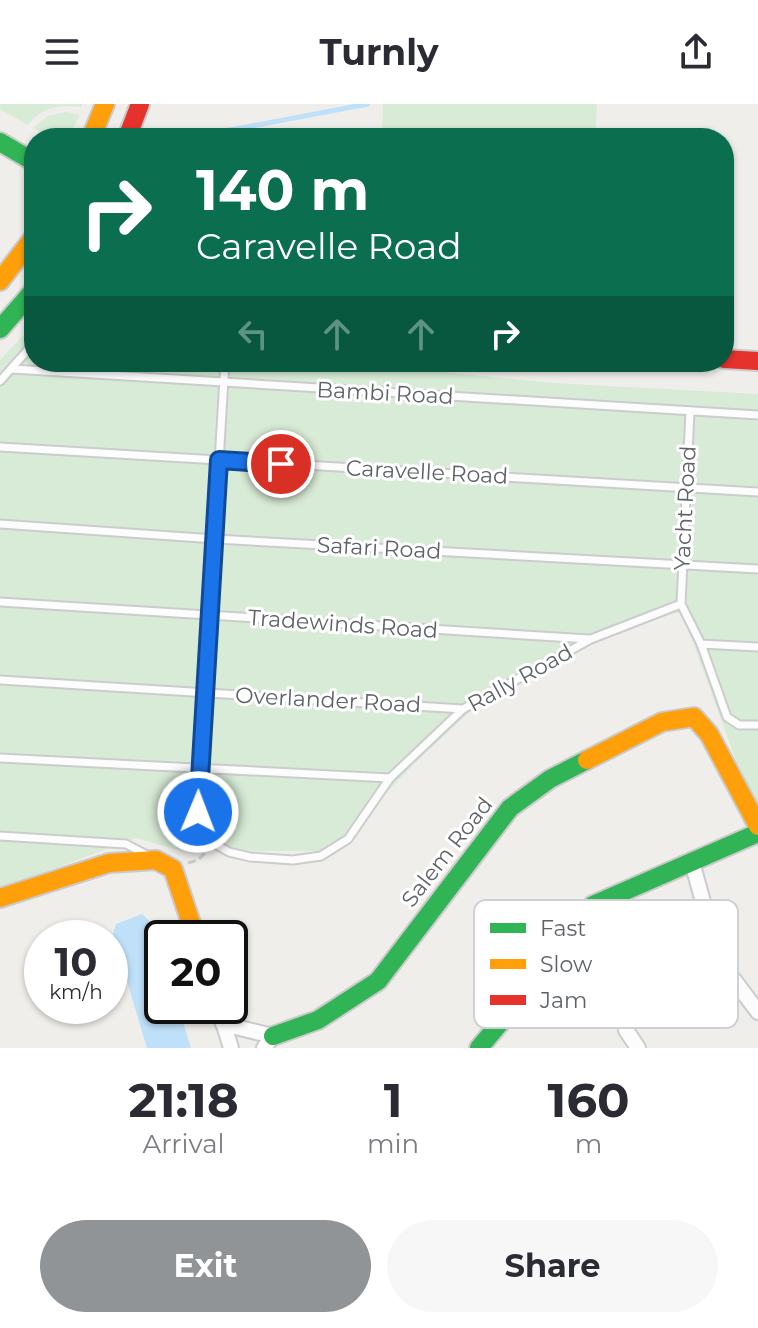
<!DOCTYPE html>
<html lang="en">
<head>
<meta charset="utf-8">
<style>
	body { margin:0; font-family:Montserrat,sans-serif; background:#f7f7f7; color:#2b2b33; height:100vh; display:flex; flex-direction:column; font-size:30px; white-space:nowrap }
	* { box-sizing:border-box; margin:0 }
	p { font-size:26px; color:#7c7c81 }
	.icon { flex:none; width:44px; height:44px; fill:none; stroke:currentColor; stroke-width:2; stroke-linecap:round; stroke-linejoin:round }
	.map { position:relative; height:944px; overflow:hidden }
	.panel { display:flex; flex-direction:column; background:#fff; flex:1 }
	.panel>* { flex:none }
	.top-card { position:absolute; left:24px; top:24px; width:710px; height:244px; border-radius:32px; box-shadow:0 2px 6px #0004; background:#0b6e4f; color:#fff; overflow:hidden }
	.speed { position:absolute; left:24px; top:816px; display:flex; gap:16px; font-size:40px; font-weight:700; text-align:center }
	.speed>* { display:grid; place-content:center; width:104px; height:104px; border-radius:50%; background:#fff; box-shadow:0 2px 6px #0004; line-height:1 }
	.speed small { font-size:20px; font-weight:400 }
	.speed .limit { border:4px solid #111; border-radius:12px; background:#fff; color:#111 }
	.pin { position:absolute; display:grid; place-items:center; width:68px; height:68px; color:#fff; margin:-34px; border:4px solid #fff; border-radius:50%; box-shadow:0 2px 8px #0007 }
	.me { position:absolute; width:88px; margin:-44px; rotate:1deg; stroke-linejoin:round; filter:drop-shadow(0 0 6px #0008) }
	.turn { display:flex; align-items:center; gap:28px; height:168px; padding:0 40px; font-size:36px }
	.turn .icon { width:104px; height:104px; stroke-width:2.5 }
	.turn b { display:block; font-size:56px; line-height:68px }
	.lanes { display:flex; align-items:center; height:76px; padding:0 40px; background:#0003; justify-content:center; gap:40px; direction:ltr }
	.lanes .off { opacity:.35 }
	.eta { display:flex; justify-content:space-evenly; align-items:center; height:136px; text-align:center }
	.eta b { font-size:48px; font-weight:700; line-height:56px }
	.primary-button { display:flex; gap:16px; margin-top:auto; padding:16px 40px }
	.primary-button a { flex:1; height:92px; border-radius:48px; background:#919496; color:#fff; font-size:32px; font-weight:700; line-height:92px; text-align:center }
	.primary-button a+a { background:#f7f7f7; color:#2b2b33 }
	header { display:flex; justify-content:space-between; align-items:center; height:104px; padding:0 40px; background:#fff; font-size:36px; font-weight:700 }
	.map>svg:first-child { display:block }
	.green { fill:#d8ebd6 }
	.water { fill:#bfe0f9 }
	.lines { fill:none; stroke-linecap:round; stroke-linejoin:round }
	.stream { stroke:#bfe0f9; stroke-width:5 }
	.lane-casing { stroke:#cbcccc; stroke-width:11 }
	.street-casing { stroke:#cbcccc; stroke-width:18 }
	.fast-casing { stroke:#cacacb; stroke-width:22 }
	.slow-casing { stroke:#cacacb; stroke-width:22 }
	.jam-casing { stroke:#cacacb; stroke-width:22 }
	.path { stroke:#cacfcc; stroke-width:3; stroke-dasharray:8 4; stroke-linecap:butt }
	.lane { stroke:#fdfcfc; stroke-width:7 }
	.street { stroke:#fdfcfc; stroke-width:14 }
	.fast { stroke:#30b455; stroke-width:18 }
	.slow { stroke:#ff9f0a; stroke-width:18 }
	.jam { stroke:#e5322d; stroke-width:18 }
	.route-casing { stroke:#114b97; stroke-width:20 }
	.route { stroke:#1a73e8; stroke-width:14 }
	.labels { text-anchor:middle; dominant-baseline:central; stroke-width:6; stroke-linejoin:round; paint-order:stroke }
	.street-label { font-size:22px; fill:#5f6368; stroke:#fff }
	.key { fill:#fff; stroke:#cfd0d2; stroke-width:2 }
	.key-label { font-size:22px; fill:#5f6368 }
</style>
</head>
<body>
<header><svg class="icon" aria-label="menu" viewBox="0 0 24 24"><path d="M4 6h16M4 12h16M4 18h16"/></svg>Turnly<svg class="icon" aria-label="share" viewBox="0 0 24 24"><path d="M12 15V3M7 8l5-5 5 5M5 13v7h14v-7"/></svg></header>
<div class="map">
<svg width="758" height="944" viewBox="0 0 758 944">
	<rect width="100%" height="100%" fill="#efeeea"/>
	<!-- green -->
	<path class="green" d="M 0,0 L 82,0 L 81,3 C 59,0 41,3 28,21 L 0,5 Z
		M 383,0 L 597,0 L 595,34 L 382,34 Z
		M 66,8 L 80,11 L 71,29 L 49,32 L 33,24 L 48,12 Z
		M 34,220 L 34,258 L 361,258 L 371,261 L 554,279 L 758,290 L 758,701 L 739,665 L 682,508 L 633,514 L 491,588 L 415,659 L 330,747 L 182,747 L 136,734 L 0,785 L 0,256 Z"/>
	<!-- water -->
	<path class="water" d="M 142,810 C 168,831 162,872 162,902 L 178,902 L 191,944 L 147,944 L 113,830 L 116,820 Z"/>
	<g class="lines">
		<!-- stream -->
		<path class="stream" d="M 188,34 L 368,0"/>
		<defs>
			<path id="lane" d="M 225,258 L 198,708 L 205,728 L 215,740 L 229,748 L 250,753 L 293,756 L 321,752 L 348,735 L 390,674 L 463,605 L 591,535 L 681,500
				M 12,265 L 758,311
				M 0,277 L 34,239
				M 0,343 L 758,388
				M 0,420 L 215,435 L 758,465
				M 0,498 L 589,535
				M 681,500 L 690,307
				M 681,500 L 701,540 L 727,613 L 739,621 L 758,621
				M 701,540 L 758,543
				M 0,576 L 463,605
				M 0,654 L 390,674
				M 0,732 L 126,740 L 147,751"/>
			<path id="street" d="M 692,758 L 719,856 L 758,908
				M 218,902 L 231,944
				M 223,920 L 273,932 L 264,944
				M 626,926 L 638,944"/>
			<path id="fast" d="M 0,38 L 34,58
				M 0,225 L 34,186
				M 273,932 L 318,916 L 378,877 L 510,704 L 550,675 L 587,656
				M 479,944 L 563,844 L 593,801 L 758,729"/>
			<path id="slow" d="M 91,34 L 105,0
				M 0,177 L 34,133
				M 587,656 L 662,618 L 694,613 L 709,630 L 758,722
				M 0,794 L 109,759 L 156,756 L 173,765 L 196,834"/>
			<path id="jam" d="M 127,34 L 140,0
				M 724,255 L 758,257"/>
		</defs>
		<!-- lane casing -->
		<use href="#lane" class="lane-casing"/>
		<!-- street casing -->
		<use href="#street" class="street-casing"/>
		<!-- fast casing -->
		<use href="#fast" class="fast-casing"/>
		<!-- slow casing -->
		<use href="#slow" class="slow-casing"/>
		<!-- jam casing -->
		<use href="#jam" class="jam-casing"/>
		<!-- path -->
		<path class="path" d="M 188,759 L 198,756 L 208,746"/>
		<!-- lane -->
		<use href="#lane" class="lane"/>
		<!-- street -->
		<use href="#street" class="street"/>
		<!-- fast -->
		<use href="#fast" class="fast"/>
		<!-- slow -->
		<use href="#slow" class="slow"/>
		<!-- jam -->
		<use href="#jam" class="jam"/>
	</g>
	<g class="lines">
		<defs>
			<path id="route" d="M 198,708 L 219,356 L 281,360"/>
		</defs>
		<!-- route casing -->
		<use href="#route" class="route-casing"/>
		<!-- route -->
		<use href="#route" class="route"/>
	</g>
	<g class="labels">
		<!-- street labels -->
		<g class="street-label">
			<text transform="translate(385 289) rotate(3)">Bambi Road</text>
			<text transform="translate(427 368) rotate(3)">Caravelle Road</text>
			<text transform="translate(685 404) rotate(-87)">Yacht Road</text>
			<text transform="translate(379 444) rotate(3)">Safari Road</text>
			<text transform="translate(343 520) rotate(4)">Tradewinds Road</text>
			<text transform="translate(520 574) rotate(-29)">Rally Road</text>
			<text transform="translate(328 596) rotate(3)">Overlander Road</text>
			<text transform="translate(447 748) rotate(-52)">Salem Road</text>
		</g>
	</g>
	<!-- legend -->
	<rect x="474" y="796" width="264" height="128" rx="12" class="key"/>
	<rect x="490" y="819" width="36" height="10" fill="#30b455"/>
	<rect x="490" y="855" width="36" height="10" fill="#ff9f0a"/>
	<rect x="490" y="891" width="36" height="10" fill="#e5322d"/>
	<g class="key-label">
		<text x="540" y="832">Fast</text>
		<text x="540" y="868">Slow</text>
		<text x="540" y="904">Jam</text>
	</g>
</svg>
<div class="speed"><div>10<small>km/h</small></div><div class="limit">20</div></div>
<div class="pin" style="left:281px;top:360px;background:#d93025"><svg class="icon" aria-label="arrive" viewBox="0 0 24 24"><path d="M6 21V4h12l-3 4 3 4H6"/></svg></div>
<svg class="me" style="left:198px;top:708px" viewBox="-20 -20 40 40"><circle r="17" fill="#1a73e8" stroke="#fff" stroke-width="3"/><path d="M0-11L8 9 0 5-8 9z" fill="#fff"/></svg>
<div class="top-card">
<div class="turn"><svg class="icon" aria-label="right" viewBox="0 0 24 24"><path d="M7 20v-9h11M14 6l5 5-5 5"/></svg><div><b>140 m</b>Caravelle Road</div></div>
<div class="lanes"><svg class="icon off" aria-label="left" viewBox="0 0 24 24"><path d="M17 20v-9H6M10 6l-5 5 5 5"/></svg><svg class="icon off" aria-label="ahead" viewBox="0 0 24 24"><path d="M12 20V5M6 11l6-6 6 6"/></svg><svg class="icon off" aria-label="ahead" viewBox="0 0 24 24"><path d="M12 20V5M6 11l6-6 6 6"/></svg><svg class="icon" aria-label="right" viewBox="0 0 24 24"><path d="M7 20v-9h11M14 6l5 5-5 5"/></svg></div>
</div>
</div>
<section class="panel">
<div class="eta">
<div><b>21:18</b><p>Arrival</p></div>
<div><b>1</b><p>min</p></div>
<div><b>160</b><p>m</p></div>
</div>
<div class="primary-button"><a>Exit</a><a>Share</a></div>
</section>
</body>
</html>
